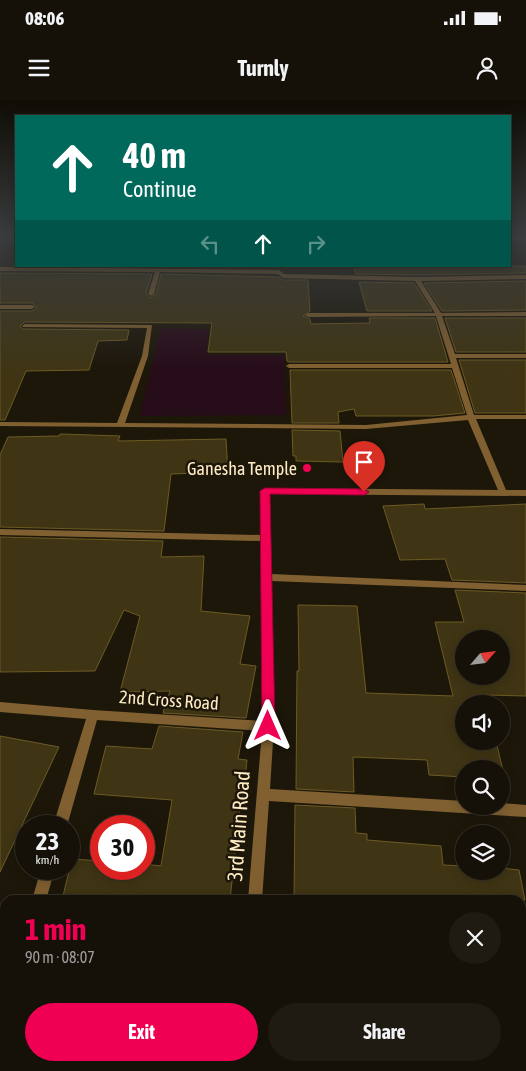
<!DOCTYPE html>
<html lang="en">
<head>
<meta charset="utf-8">
<style>
	body { margin:0; font-family:"Asap Condensed",sans-serif; background:#1f1a12; color:#f1f3f6; height:100vh; display:flex; flex-direction:column; font-size:19px; white-space:nowrap }
	* { box-sizing:border-box; margin:0 }
	p { font-size:16px; color:#9e9d9c }
	.icon { flex:none; width:28px; height:28px; fill:none; stroke:currentColor; stroke-width:2; stroke-linecap:round; stroke-linejoin:round }
	.map { position:relative; flex:1; overflow:hidden }
	.details { position:absolute; left:0px; top:795px; width:526px; height:176px; display:flex; flex-direction:column; background:#161108; border-radius:15px 15px 0 0; box-shadow:0 2px 12px #0003,0 0 0 1px #353129 }
	.details>* { flex:none }
	.hud { position:absolute; left:15px; top:15px; width:496px; height:152px; border-radius:0px; box-shadow:0 2px 12px #0003,0 0 0 1px #353129; background:#00695c; color:#fff; overflow:hidden }
	.needle { width:32px; rotate:62deg }
	.controls { position:absolute; left:455px; top:530px; display:grid; gap:10px }
	.controls a { display:grid; place-items:center; width:55px; height:55px; border-radius:50%; background:#161108; box-shadow:0 2px 12px #0003,0 0 0 1px #353129; font-size:25px }
	.speed { position:absolute; left:15px; top:715px; display:flex; gap:10px; font-size:25px; font-weight:700; text-align:center }
	.speed>* { display:grid; place-content:center; width:65px; height:65px; border-radius:50%; background:#161108; box-shadow:0 2px 12px #0003,0 0 0 1px #353129; line-height:1 }
	.speed small { font-size:12px; font-weight:400 }
	.speed .limit { border:8px solid #d22; background:#fff; color:#111 }
	.pin { position:absolute; display:grid; place-items:center; width:42px; height:42px; color:#fff; margin:-51px -21px; border-radius:50% 50% 50% 0; rotate:-45deg; box-shadow:0 0 5px #0007 }
	.pin .icon { rotate:45deg }
	.me { position:absolute; width:55px; margin:-28px; rotate:0deg; stroke-linejoin:round; filter:drop-shadow(0 0 4px #0008) }
	.turn { display:flex; align-items:center; gap:18px; height:105px; padding:0 25px; font-size:22px }
	.turn .icon { width:65px; height:65px; stroke-width:2.5 }
	.turn b { display:block; font-size:35px; line-height:42px }
	.lanes { display:flex; align-items:center; height:48px; padding:0 25px; background:#0003; justify-content:center; gap:25px; direction:ltr }
	.lanes .off { opacity:.35 }
	.round { display:grid; place-items:center; flex:none; width:52px; height:52px; border-radius:26px; background:#1f1a12 }
	.summary { display:flex; align-items:center; justify-content:space-between; height:85px; padding:0 25px }
	h1 { font-size:30px; font-weight:700; line-height:38px; color:#f00053 }
	.button { display:flex; gap:10px; margin-top:auto; padding:10px 25px }
	.button a { flex:1; height:58px; border-radius:30px; background:#f00053; color:#fff; font-size:20px; font-weight:700; line-height:58px; text-align:center }
	.button a+a { background:#1f1a12; color:#f1f3f6 }
	.status { display:flex; justify-content:space-between; align-items:center; height:35px; padding:0 25px; background:#161108; direction:ltr }
	.status svg { height:14px; fill:currentColor }
	header { display:flex; justify-content:space-between; align-items:center; height:65px; padding:0 25px; background:#161108; font-size:22px; font-weight:700 }
	.map>svg:first-child { display:block }
	.green { fill:#270c19 }
	.building { fill:#3f3514; stroke:#6d5b24; fill-rule:evenodd }
	.lines { fill:none; stroke-linecap:round; stroke-linejoin:round }
	.street { fill:#806031; fill-rule:evenodd }
	.route { fill:#f00053; stroke:#9c0036 }
	.poi-dot { fill:#f00053; stroke:#1d170a; stroke-width:2 }
	.labels { text-anchor:middle; dominant-baseline:central; stroke-width:5; stroke-linejoin:round; paint-order:stroke }
	.poi-label { font-size:18px; fill:#ffecc5; stroke:#1d170a; text-anchor:end }
	.street-label { font-size:18px; fill:#ffecc5; stroke:#1d170a }
	.near-street-label { font-size:21px; fill:#ffecc5; stroke:#1d170a }
</style>
</head>
<body>
<div class="status"><b>08:06</b><svg viewBox="0 0 49 12"><path d="M0 12V9h3v3zM5 12V6h3v6zM10 12V3h3v9zM15 12V0h3v12zM26 1h20v11H26zM47 4h2v5h-2z"/></svg></div>
<header><svg class="icon" aria-label="menu" viewBox="0 0 24 24"><path d="M4 6h16M4 12h16M4 18h16"/></svg>Turnly<svg class="icon" aria-label="person" viewBox="0 0 24 24"><circle cx="12" cy="8" r="4"/><path d="M4 21q1-7 8-7t8 7"/></svg></header>
<div class="map">
<svg width="526" height="971" viewBox="0 0 526 971">
	<rect width="100%" height="100%" fill="#1d170a"/>
	<!-- green -->
	<path class="green" d="M 161,228 L 208,229 L 206,255 L 284,255 L 286,315 L 140,316 Z"/>
	<!-- building -->
	<path class="building" d="M 353,166 L 526,166 L 526,173 L 417,175 L 356,174 Z
		M 0,173 L 152,174 L 146,193 L 150,198 L 156,194 L 161,174 L 279,177 L 283,180 L 308,180 L 310,211 L 303,216 L 310,219 L 311,224 L 370,223 L 369,218 L 435,218 L 448,262 L 289,262 L 287,261 L 286,252 L 208,252 L 212,223 L 25,222 L 20,226 L 23,229 L 129,230 L 127,240 L 98,241 L 89,270 L 26,271 L 5,320 L 0,320 L 0,211 L 32,211 L 37,208 L 32,203 L 0,203 Z
		M 526,181 L 526,210 L 442,211 L 424,183 Z
		M 359,182 L 414,183 L 432,211 L 367,211 Z
		M 445,218 L 526,218 L 526,252 L 456,252 Z
		M 459,260 L 526,260 L 526,313 L 475,313 Z
		M 290,270 L 451,270 L 465,313 L 433,316 L 356,316 L 354,309 L 338,312 L 339,323 L 292,323 Z
		M 292,330 L 340,331 L 343,362 L 296,361 L 296,356 L 293,356 Z
		M 60,334 L 120,336 L 118,341 L 226,339 L 228,372 L 171,374 L 164,431 L 0,427 L 0,355 L 8,337 L 59,336 Z
		M 424,404 L 425,409 L 526,404 L 526,483 L 452,480 L 445,459 L 400,460 L 383,406 Z
		M 0,437 L 163,441 L 161,457 L 204,456 L 201,511 L 250,516 L 240,564 L 256,566 L 246,618 L 163,613 L 170,591 L 120,592 L 140,516 L 124,510 L 95,571 L 0,572 Z
		M 455,490 L 526,493 L 526,596 L 486,595 L 488,604 L 464,604 L 464,641 L 496,641 L 505,679 L 501,678 L 501,669 L 464,669 L 464,677 L 429,675 L 427,660 L 353,657 L 354,692 L 296,689 L 297,571 L 299,571 L 298,505 L 357,506 L 366,593 L 453,596 L 435,522 L 464,522 ZM 464,539 L 501,539 L 501,576 L 464,576 Z
		M 159,626 L 243,632 L 238,659 L 247,660 L 242,707 L 240,707 L 230,800 L 62,800 L 72,759 L 101,761 L 101,769 L 144,769 L 144,764 L 161,766 L 172,700 L 94,694 L 106,646 L 152,649 Z
		M 0,636 L 59,647 L 0,772 Z
		M 295,705 L 355,708 L 356,733 L 367,734 L 367,740 L 441,746 L 443,765 L 464,766 L 464,771 L 501,771 L 501,768 L 519,770 L 525,800 L 294,800 Z"/>
	<g class="lines">
		<!-- street -->
		<path class="street" d="M 0,137 L 16,138 L 16,140 L 0,139 Z
			M 510,138 L 526,138 L 526,140 L 510,140 Z
			M 0,167 L 279,170 L 284,174 L 417,177 L 526,175 L 526,179 L 421,181 L 441,213 L 526,212 L 526,216 L 442,216 L 455,254 L 526,254 L 526,258 L 456,258 L 474,315 L 526,315 L 526,319 L 476,319 L 506,390 L 526,390 L 526,396 L 269,394 L 271,474 L 526,485 L 526,491 L 271,481 L 274,626 L 270,689 L 464,701 L 464,706 L 501,706 L 501,703 L 526,705 L 526,717 L 269,701 L 262,800 L 248,800 L 262,631 L 97,620 L 67,726 L 53,726 L 86,619 L 0,612 L 0,602 L 93,610 L 262,621 L 261,441 L 0,435 L 0,429 L 261,435 L 261,391 L 265,388 L 498,390 L 468,320 L 366,329 L 0,326 L 0,322 L 117,323 L 142,256 L 147,228 L 23,227 L 22,226 L 25,224 L 152,225 L 148,256 L 125,323 L 366,325 L 467,315 L 452,268 L 289,268 L 286,266 L 289,264 L 451,264 L 436,216 L 308,217 L 305,215 L 308,213 L 435,213 L 415,181 L 283,178 L 278,174 L 160,172 L 154,194 L 151,196 L 148,194 L 155,172 L 0,171 Z
			M 0,205 L 32,205 L 35,207 L 32,209 L 0,209 Z
			M 41,769 L 55,769 L 46,800 L 32,800 Z
			M 5,906 L 5,936 L 0,938 L 0,908 Z
			M 235,966 L 253,966 L 253,971 L 235,971 Z"/>
	</g>
	<!-- sky -->
	<linearGradient id="sky" x2="0" y2="1"><stop stop-color="#100d06"/><stop offset="0.5" stop-color="#3a3c3e"/><stop offset="1" stop-color="#3a3c3e" stop-opacity="0"/></linearGradient>
	<rect width="526" height="271" fill="url(#sky)"/>
	<!-- route -->
	<path class="route" d="M 265,388 L 364,389 L 369,392 L 364,395 L 270,394 L 275,626 L 273,630 L 268,632 L 264,630 L 262,626 L 260,391 Z"/>
	<!-- markers -->
	<circle class="poi-dot" cx="307" cy="368" r="5"/>
	<g class="labels">
		<!-- poi labels -->
		<g class="poi-label">
			<text x="297" y="368">Ganesha Temple</text>
		</g>
		<!-- street labels -->
		<g class="street-label">
			<text transform="translate(169 600) rotate(4)">2nd Cross Road</text>
		</g>
		<!-- near-street labels -->
		<g class="near-street-label">
			<text transform="translate(238 726) rotate(-86)">3rd Main Road</text>
		</g>
	</g>
</svg>
<div class="controls">
<a><svg class="needle" viewBox="-14 -14 28 28"><path d="M0-13l5 13h-10z" fill="#e53935"/><path d="M0 13l5-13h-10z" fill="#9e9d9c"/></svg></a>
<a><svg class="icon" aria-label="sound" viewBox="0 0 24 24"><path d="M4 9h4l5-4v14l-5-4H4zM17 9q2 3 0 6"/></svg></a>
<a><svg class="icon" aria-label="search" viewBox="0 0 24 24"><circle cx="10" cy="10" r="6"/><path d="M15 15l6 6"/></svg></a>
<a><svg class="icon" aria-label="layers" viewBox="0 0 24 24"><path d="M12 4l9 5-9 5-9-5zM3 14l9 5 9-5"/></svg></a>
</div>
<div class="speed"><div>23<small>km/h</small></div><div class="limit">30</div></div>
<div class="pin" style="left:364px;top:392px;background:#d93025"><svg class="icon" aria-label="arrive" viewBox="0 0 24 24"><path d="M6 21V4h12l-3 4 3 4H6"/></svg></div>
<svg class="me" style="left:268px;top:626px" viewBox="-20 -20 40 40"><path d="M0-17L14 15 0 8-14 15z" fill="#f00053" stroke="#fff" stroke-width="4"/></svg>
<div class="hud">
<div class="turn"><svg class="icon" aria-label="ahead" viewBox="0 0 24 24"><path d="M12 20V5M6 11l6-6 6 6"/></svg><div><b>40 m</b>Continue</div></div>
<div class="lanes"><svg class="icon off" aria-label="left" viewBox="0 0 24 24"><path d="M17 20v-9H6M10 6l-5 5 5 5"/></svg><svg class="icon" aria-label="ahead" viewBox="0 0 24 24"><path d="M12 20V5M6 11l6-6 6 6"/></svg><svg class="icon off" aria-label="right" viewBox="0 0 24 24"><path d="M7 20v-9h11M14 6l5 5-5 5"/></svg></div>
</div>
<section class="details">
<div class="summary"><div><h1>1 min</h1><p>90 m · 08:07</p></div><a class="round"><svg class="icon" aria-label="close" viewBox="0 0 24 24"><path d="M6 6l12 12M18 6L6 18"/></svg></a></div>
<div class="button"><a>Exit</a><a>Share</a></div>
</section>
</div>
</body>
</html>
